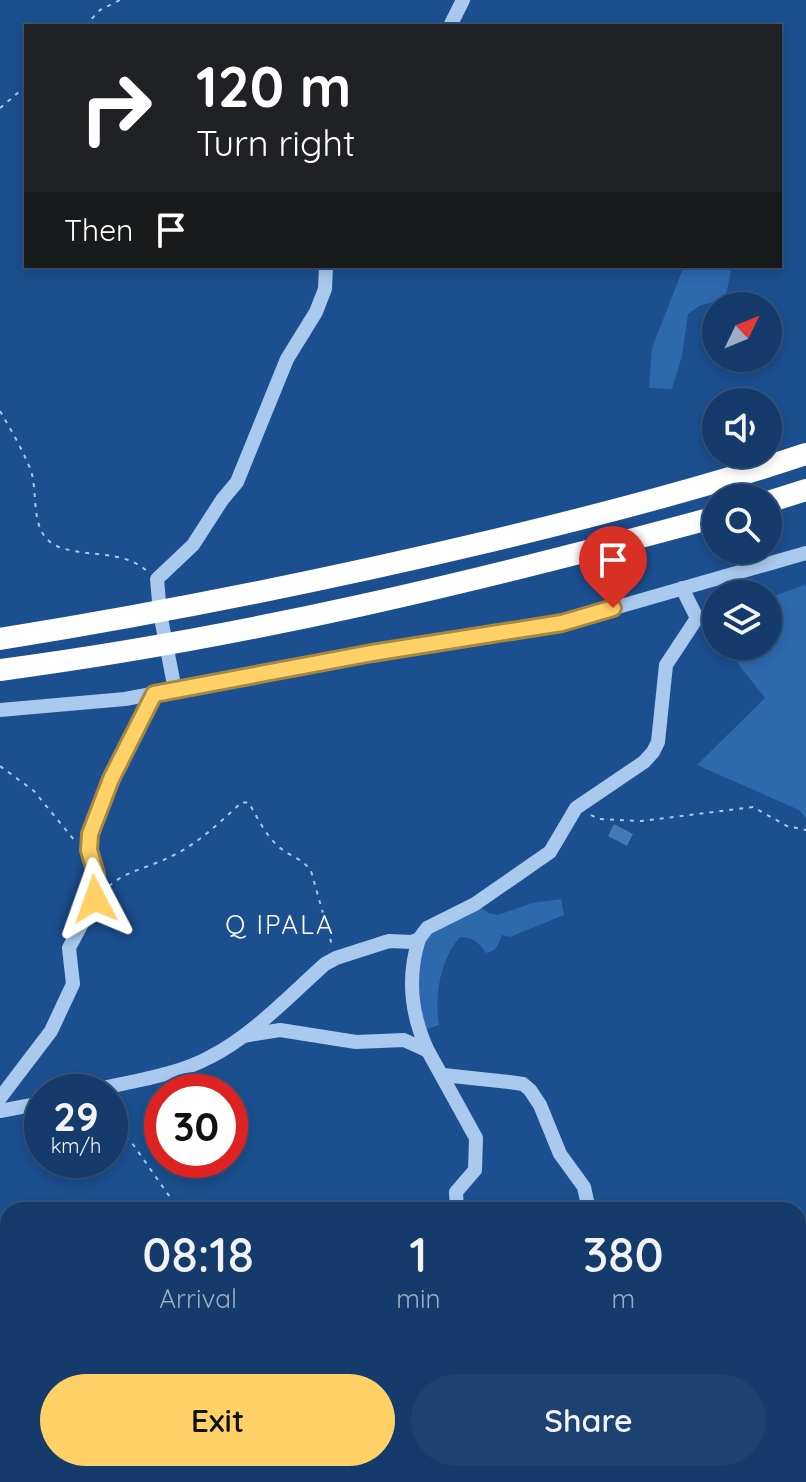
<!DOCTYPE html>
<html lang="en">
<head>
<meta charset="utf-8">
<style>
	body { margin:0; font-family:Quicksand,sans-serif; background:#1d4271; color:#f1f3f6; height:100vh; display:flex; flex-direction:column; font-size:30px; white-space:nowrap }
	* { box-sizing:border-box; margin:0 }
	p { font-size:26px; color:#9dadc1 }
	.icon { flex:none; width:44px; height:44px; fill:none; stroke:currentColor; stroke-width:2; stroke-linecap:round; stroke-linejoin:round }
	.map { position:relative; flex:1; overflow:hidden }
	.panel { position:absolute; left:0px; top:1202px; width:806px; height:280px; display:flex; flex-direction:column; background:#143b6b; border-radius:24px 24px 0 0; box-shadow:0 4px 12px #0003,0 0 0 2px #33557e }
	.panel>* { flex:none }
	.top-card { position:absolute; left:24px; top:24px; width:758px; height:244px; border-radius:0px; box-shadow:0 4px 12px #0003,0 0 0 2px #33557e; background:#202124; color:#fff; overflow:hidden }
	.needle { width:52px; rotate:47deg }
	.controls { position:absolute; left:702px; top:292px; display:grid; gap:16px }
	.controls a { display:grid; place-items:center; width:80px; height:80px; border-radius:50%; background:#143b6b; box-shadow:0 4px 12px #0003,0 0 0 2px #33557e; font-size:40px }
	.speed { position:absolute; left:24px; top:1074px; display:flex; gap:16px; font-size:40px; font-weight:700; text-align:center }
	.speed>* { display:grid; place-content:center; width:104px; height:104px; border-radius:50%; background:#143b6b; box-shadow:0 4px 12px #0003,0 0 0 2px #33557e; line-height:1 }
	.speed small { font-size:20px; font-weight:400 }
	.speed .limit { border:12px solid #d22; background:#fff; color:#111 }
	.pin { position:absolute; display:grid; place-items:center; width:68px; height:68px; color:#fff; margin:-82px -34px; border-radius:50% 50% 50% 0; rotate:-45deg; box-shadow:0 0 8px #0007 }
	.pin .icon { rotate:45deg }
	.me { position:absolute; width:88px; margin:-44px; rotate:356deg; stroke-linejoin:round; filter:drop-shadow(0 0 6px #0008) }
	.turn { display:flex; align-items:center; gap:28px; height:168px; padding:0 40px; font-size:36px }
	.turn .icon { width:104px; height:104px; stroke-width:2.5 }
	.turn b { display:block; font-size:56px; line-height:68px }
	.then { display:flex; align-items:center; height:76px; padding:0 40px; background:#0003; gap:16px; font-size:30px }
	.eta { display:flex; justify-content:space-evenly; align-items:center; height:136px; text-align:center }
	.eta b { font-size:48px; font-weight:600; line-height:56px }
	.primary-button { display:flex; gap:16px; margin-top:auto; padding:16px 40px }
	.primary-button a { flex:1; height:92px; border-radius:48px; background:#ffd166; color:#111; font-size:32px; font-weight:600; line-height:92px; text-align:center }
	.primary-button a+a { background:#1d4271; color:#f1f3f6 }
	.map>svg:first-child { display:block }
	.green { fill:#2e69ad }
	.building { fill:#4478b7 }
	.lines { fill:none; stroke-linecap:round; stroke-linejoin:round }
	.path { stroke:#a9c9ee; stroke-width:2; stroke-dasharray:4 6; stroke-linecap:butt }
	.minor { stroke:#a9c9ee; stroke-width:14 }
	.highway { stroke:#fff; stroke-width:22 }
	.route-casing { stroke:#a68842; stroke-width:20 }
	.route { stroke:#ffd166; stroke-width:14 }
	.labels { text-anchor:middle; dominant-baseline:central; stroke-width:6; stroke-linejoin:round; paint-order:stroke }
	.quarter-label { font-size:26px; letter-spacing:2px; fill:#fff; stroke:#1b4f8f }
</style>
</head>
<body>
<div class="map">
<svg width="806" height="1482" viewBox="0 0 806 1482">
	<rect width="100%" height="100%" fill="#1b4f8f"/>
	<!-- green -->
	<path class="green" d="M 684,266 L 732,266 L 725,300 L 701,305 L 688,314 L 682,356 L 672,389 L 649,388 L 652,348 Z
		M 805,585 L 806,587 L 806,818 L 799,810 L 697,765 L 765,698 L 724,646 L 768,646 L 768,598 Z
		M 561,899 L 564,915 L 510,937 L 502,935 C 498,945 497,951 486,953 C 478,942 473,937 460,937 C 440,960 434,996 439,1025 L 419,1032 L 412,981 L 427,928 L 475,904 L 489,913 L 498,915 L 532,903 Z
		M 806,1241 L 806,1359 L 798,1365 L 798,1245 Z
		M 507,1474 L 674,1474 L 663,1482 L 624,1482 L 575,1475 L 561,1481 L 516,1479 Z"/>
	<!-- building -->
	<path class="building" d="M 614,824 L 633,834 L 627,846 L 608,836 Z"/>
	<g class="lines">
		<!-- path -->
		<path class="path" d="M 85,26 L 100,10 L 120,0
			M 0,108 L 26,86
			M 0,411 C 11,430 23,450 31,471 C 39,495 28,535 59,547 C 88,558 122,549 147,571
			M 0,766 L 34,791 L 75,841
			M 591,815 L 598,819 L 641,821 L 753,807 L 787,826 L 806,830
			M 109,886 C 128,870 151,867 172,856 C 199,843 220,822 242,802 L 249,803 C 257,817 266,836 279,847 C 291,857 302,858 311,871 L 332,945
			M 110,1124 L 132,1143 L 179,1210
			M 178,1204 L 187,1210
			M 282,1474 L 286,1482
			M 717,1474 L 732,1482
			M 508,1482 L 516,1479 L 564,1480"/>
		<!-- minor -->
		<path class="minor" d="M 450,26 L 463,0
			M 175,690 L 160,613 L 157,579 L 193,545 L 222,500 L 237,482 L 287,359 L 316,312 L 325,289 L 326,266
			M 0,710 L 125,699 L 372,653 L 562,623 L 806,553
			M 419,939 C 407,977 411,1015 428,1051
			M 243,1036 L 280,1030 L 356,1042 L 404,1040 L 428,1051 L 476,1138 L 475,1170 L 456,1192 L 457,1210
			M 443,1075 L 509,1082 L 523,1084 L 530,1090 L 540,1105 L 560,1154 L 584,1187 L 589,1210
			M 86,1092 C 125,1082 176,1076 210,1057 C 253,1035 289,996 325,964 L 336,958 L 389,941 L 412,942 L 419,939 L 427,928 L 475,904 L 550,852 L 576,808 L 644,762 L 653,752 L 658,742 L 666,665 L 697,618 L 682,588
			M 0,1098 L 51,1031 L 73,984 L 69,948 L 95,899 L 96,874 L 89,850 L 90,834 L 111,779 L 154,694
			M 0,1111 L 42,1103
			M 575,1474 L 578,1482
			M 687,1474 L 691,1482"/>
		<!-- highway -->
		<path class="highway" d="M 768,502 L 806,490
			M 0,639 C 167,612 331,579 495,540 C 599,515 704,488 806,454
			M 0,670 C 243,638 480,581 716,517"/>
	</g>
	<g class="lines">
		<defs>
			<path id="route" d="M 95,899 L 96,874 L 89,850 L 90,834 L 111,779 L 154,694 L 372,653 L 562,623 L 613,608"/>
		</defs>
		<!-- route casing -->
		<use href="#route" class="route-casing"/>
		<!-- route -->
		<use href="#route" class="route"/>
	</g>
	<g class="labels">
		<!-- quarter labels -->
		<g class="quarter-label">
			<text x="280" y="924">Q IPALA</text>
		</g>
	</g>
</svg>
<div class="controls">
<a><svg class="needle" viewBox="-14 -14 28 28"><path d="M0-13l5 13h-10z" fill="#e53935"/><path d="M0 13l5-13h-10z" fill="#9dadc1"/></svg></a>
<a><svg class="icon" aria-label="sound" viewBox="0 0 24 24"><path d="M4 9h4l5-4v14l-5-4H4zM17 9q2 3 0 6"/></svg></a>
<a><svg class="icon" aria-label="search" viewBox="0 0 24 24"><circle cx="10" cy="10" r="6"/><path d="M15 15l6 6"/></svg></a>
<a><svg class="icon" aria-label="layers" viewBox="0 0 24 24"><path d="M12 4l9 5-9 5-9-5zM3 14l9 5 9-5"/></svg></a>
</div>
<div class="speed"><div>29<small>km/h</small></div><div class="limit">30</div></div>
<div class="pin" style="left:613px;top:608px;background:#d93025"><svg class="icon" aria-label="arrive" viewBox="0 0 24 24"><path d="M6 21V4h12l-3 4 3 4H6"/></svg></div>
<svg class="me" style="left:95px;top:899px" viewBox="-20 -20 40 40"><path d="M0-17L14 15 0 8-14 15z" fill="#ffd166" stroke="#fff" stroke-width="4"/></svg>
<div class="top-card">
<div class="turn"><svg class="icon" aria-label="right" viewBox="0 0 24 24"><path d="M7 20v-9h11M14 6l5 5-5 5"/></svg><div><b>120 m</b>Turn right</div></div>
<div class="then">Then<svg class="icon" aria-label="arrive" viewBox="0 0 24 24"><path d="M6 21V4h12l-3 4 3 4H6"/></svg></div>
</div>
<section class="panel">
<div class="eta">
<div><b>08:18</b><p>Arrival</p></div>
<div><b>1</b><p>min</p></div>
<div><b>380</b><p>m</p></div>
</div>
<div class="primary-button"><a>Exit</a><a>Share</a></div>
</section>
</div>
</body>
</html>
